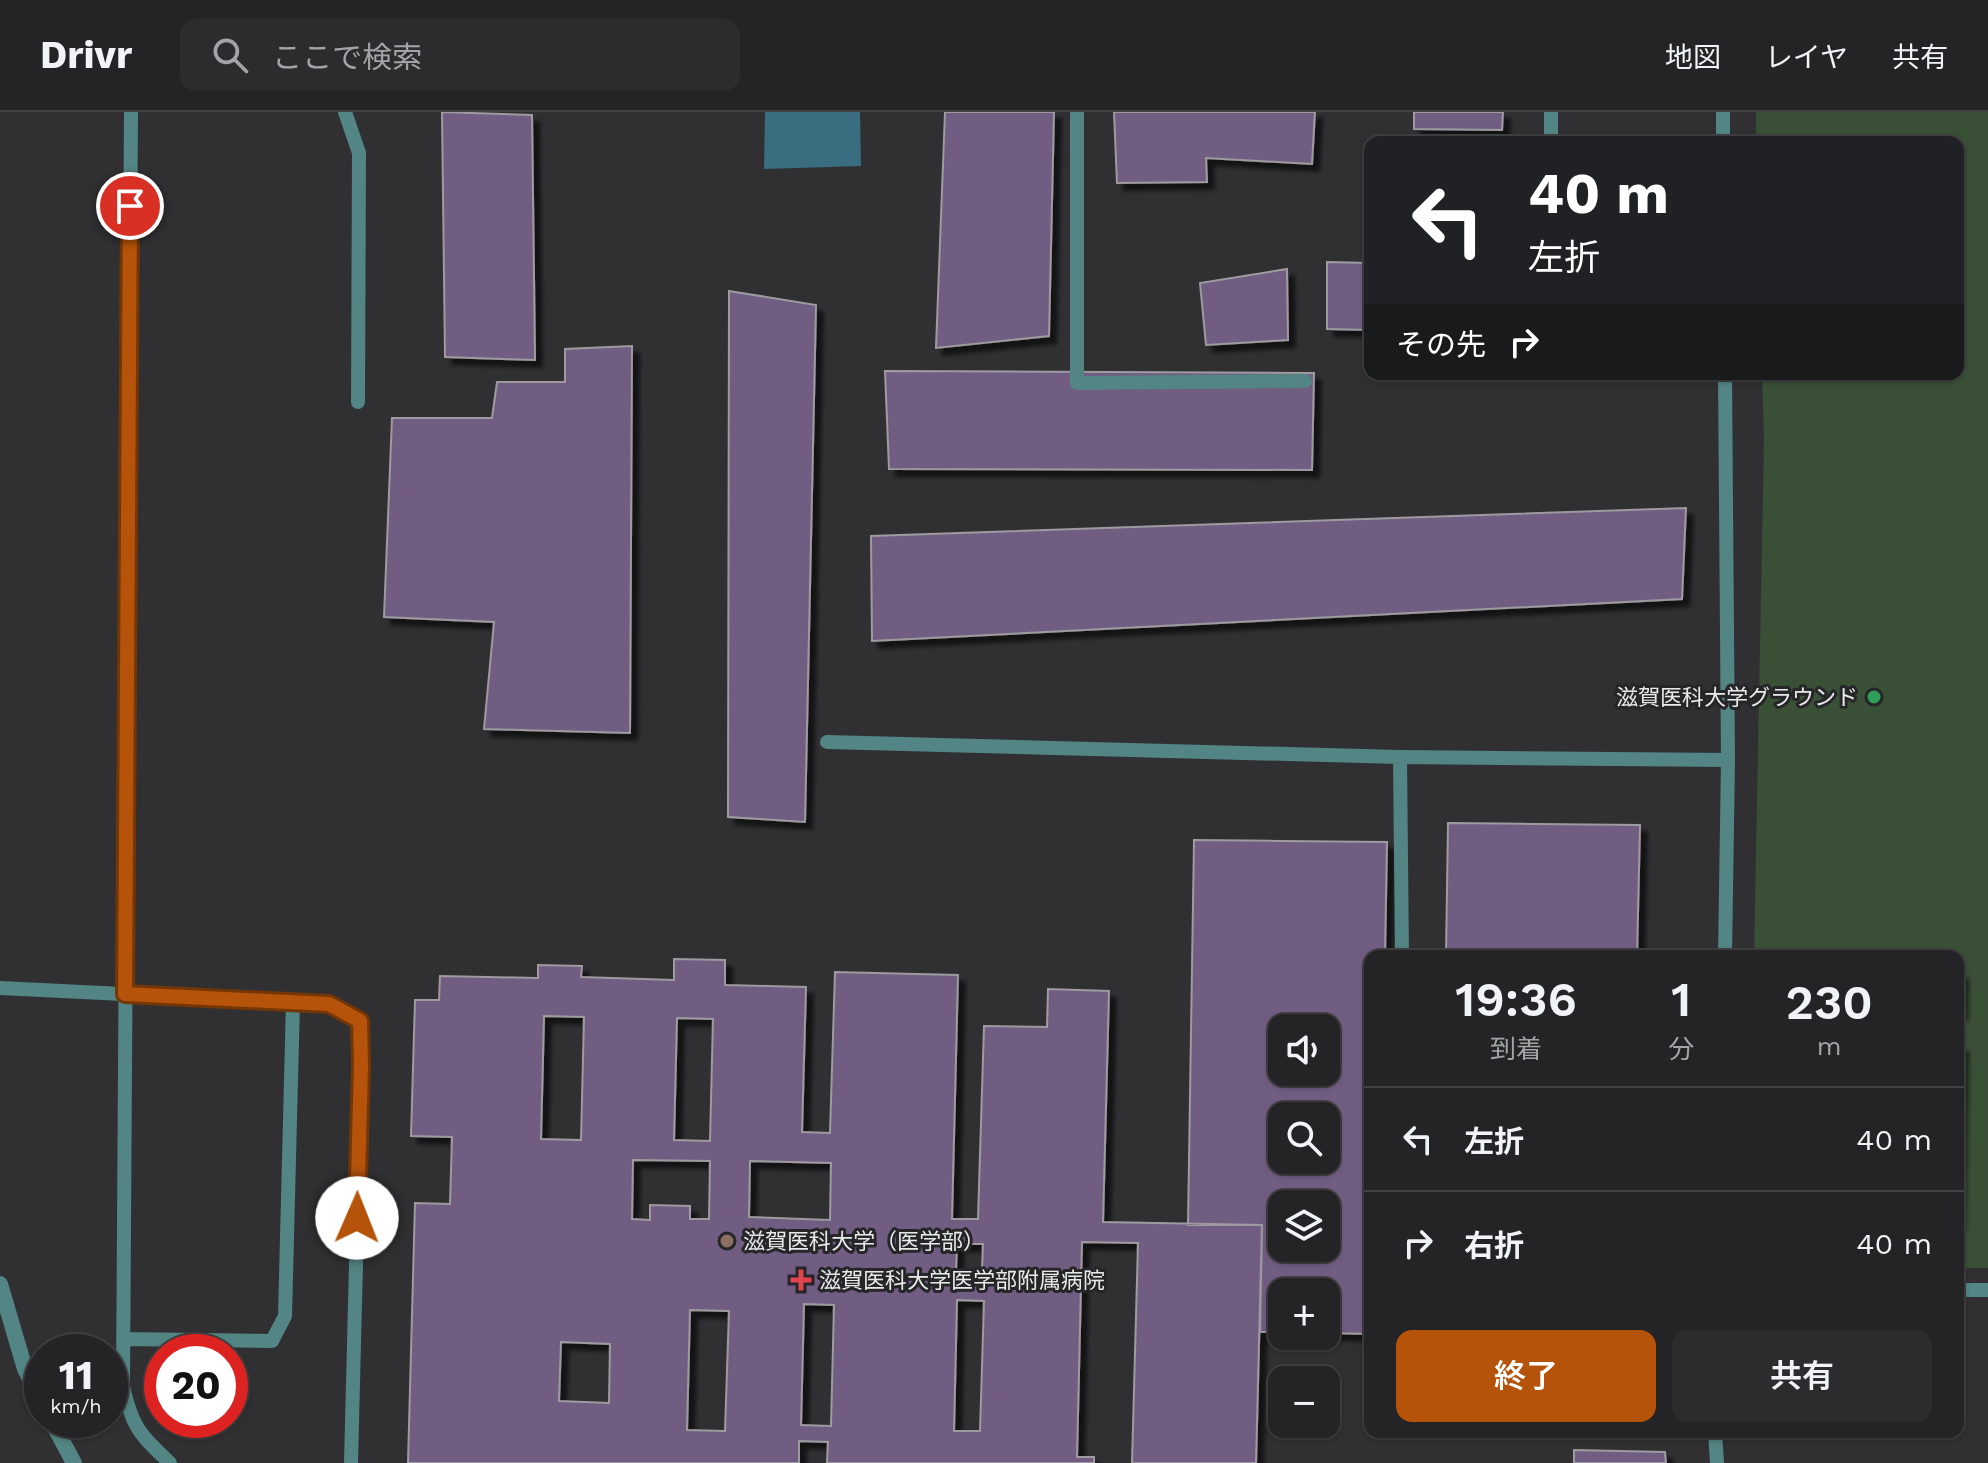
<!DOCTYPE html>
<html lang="ja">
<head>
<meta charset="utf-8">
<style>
	body { margin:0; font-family:"Work Sans","Noto Sans JP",sans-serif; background:#2c2c2e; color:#f1f3f6; height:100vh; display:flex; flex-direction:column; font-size:30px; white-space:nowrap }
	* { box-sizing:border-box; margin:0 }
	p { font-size:26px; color:#a3a4a7 }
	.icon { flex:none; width:44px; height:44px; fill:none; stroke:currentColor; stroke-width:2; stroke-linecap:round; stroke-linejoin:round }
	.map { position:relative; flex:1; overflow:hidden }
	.panel { position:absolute; left:1364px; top:838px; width:600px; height:488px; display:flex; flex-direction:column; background:#242426; border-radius:16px; box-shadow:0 2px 6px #0004,0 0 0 2px #414143 }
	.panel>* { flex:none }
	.hud { position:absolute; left:1364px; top:24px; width:600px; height:244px; border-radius:16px; box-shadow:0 2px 6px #0004,0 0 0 2px #414143; background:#202124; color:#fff; overflow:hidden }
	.controls { position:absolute; left:1268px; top:902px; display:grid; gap:16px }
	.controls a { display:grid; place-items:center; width:72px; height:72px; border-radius:16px; background:#242426; box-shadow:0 2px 6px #0004,0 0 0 2px #414143; font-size:40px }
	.speed { position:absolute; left:24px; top:1222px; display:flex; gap:16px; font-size:40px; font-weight:700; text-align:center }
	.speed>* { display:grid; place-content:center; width:104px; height:104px; border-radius:50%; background:#242426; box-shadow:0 2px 6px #0004,0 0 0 2px #414143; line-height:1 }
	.speed small { font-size:20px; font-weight:400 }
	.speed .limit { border:12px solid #d22; background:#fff; color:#111 }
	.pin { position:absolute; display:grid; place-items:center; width:68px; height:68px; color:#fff; margin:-34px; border:4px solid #fff; border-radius:50%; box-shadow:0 2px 8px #0007 }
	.me { position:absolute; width:88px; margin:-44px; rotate:1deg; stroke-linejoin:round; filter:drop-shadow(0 0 6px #0008) }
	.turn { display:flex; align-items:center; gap:28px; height:168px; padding:0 32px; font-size:36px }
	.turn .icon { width:104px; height:104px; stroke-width:2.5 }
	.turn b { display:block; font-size:56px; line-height:68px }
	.then { display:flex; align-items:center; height:76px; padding:0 32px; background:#0003; gap:16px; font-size:30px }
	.eta { display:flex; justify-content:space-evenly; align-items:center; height:136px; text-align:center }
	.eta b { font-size:48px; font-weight:600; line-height:56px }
	.cta { display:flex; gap:16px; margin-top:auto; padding:16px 32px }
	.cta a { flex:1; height:92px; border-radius:16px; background:#b45309; color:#fff; font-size:32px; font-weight:600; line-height:92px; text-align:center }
	.cta a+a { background:#2c2c2e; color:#f1f3f6 }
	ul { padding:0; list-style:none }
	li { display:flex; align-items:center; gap:24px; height:104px; padding:0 32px; border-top:2px solid #414143 }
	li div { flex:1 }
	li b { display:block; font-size:30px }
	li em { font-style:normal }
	header { display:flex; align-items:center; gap:48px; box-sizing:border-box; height:112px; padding:0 40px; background:#242426; border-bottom:2px solid #414143 }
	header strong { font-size:38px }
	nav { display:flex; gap:44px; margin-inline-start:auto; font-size:28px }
	.search { width:560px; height:72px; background:#2c2c2e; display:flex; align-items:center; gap:20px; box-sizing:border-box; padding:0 28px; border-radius:16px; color:#a3a4a7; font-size:30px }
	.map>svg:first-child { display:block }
	.green { fill:#394f36 }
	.water { fill:#3b6d81 }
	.building { fill:#715d82; stroke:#9d9b9f; stroke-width:2; fill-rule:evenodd; filter:url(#shadow) }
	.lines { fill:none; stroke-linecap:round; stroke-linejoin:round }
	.service { stroke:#528583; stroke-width:14 }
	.tertiary { stroke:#528583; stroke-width:16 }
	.route-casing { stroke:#753606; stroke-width:20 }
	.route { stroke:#b45309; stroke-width:14 }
	.leisure-dot { fill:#2e9e5b; stroke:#262629; stroke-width:3 }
	.education-dot { fill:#8d6e63; stroke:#262629; stroke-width:3 }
	.health-dot { fill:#e0444e; stroke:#262629; stroke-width:3 }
	.labels { text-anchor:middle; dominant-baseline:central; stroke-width:6; stroke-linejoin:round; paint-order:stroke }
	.poi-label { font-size:22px; fill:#e8e9ea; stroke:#262629; text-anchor:start }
</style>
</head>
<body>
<header>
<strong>Drivr</strong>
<div class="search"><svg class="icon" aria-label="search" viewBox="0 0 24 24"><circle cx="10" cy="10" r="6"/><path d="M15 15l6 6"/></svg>ここで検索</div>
<nav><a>地図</a><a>レイヤ</a><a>共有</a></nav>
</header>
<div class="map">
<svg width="1988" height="1351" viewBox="0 0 1988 1351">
	<defs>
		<filter id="shadow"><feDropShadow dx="7" dy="7" stdDeviation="2" flood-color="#0009"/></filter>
	</defs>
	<rect width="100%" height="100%" fill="#303033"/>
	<!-- green -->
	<path class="green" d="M 1756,0 L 1988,0 L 1988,1156 L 1958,1156 L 1958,844 L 1754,844 L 1764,327 L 1762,262 L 1958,262 L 1958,30 L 1756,30 Z"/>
	<!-- water -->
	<path class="water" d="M 765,0 L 860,0 L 861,54 L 764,57 Z"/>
	<!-- building -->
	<path class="building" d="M 442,0 L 532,3 L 535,248 L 445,245 Z
		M 945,0 L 1054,0 L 1049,224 L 936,236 Z
		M 1114,0 L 1315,0 L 1312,52 L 1206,46 L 1207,70 L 1117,71 Z
		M 1414,0 L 1503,0 L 1502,18 L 1414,17 Z
		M 1327,150 L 1370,151 L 1370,218 L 1327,217 Z
		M 1287,157 L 1288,228 L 1206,233 L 1200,171 Z
		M 729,179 L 816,193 L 805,710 L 728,705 Z
		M 632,234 L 630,621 L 484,617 L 494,510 L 384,505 L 392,306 L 492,306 L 497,270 L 565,270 L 565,237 Z
		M 885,259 L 1314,261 L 1312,358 L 889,357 Z
		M 1686,396 L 1682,487 L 872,529 L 871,424 Z
		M 1448,711 L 1640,713 L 1637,844 L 1446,844 Z
		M 1194,728 L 1387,730 L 1385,844 L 1370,844 L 1370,1222 L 1326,1221 L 1326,1180 L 1282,1180 L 1282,1220 L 1260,1220 L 1262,1113 L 1188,1113 ZM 1282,916 L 1326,916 L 1326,960 L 1282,960 ZM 1282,1004 L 1326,1004 L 1326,1048 L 1282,1048 ZM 1282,1092 L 1326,1092 L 1326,1136 L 1282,1136 Z
		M 674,847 L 725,848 L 725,873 L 806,875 L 802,1020 L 830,1021 L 835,860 L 958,863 L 952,1107 L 978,1107 L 984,914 L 1047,915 L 1048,877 L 1109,879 L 1103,1110 L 1262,1113 L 1256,1351 L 1132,1351 L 1138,1131 L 1082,1130 L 1077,1345 L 1094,1345 L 1094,1351 L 827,1351 L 828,1330 L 799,1329 L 799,1351 L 408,1351 L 415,1091 L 450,1092 L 452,1025 L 411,1024 L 415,888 L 439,888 L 440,864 L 538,866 L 538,853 L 582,854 L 581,865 L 674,868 ZM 544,904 L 584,905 L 581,1028 L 541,1027 ZM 677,906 L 713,907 L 710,1029 L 674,1028 ZM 633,1048 L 710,1049 L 709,1107 L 690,1107 L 690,1094 L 650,1093 L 650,1108 L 632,1107 ZM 750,1049 L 831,1051 L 830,1108 L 749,1105 ZM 957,1132 L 983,1132 L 982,1159 L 956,1159 ZM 957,1188 L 984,1189 L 980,1319 L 954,1319 ZM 804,1192 L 834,1193 L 831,1314 L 801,1313 ZM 690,1198 L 729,1199 L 725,1319 L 687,1318 ZM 561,1230 L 610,1232 L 609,1291 L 559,1289 Z
		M 1958,860 L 1961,860 L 1960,901 L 1958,901 Z
		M 1958,933 L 1961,933 L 1958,1113 Z
		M 1574,1338 L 1665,1340 L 1666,1351 L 1574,1351 Z"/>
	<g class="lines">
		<!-- service -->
		<path class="service" d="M 131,0 L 123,1274 C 132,1315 140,1323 170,1351
			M 345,0 L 359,41 L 358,290
			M 1077,0 L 1077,271 L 1305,269
			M 1723,0 L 1723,30
			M 1551,30 L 1551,0
			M 827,630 L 1400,645 L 1728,648
			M 1400,645 L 1402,844
			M 1725,844 L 1728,648 L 1725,262
			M 0,876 L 329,892 L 360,909 L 361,953 L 351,1351
			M 1958,1178 L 1988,1178
			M 123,1227 L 272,1229 L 285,1204 L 293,890
			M 1715,1320 L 1717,1351"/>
		<!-- tertiary -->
		<path class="tertiary" d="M 0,1172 L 25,1257 L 42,1290
			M 51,1308 L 74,1351"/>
	</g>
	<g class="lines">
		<defs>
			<path id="route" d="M 130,94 L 125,882 L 329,892 L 360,909 L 361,953 L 357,1106"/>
		</defs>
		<!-- route casing -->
		<use href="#route" class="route-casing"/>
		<!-- route -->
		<use href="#route" class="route"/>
	</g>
	<!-- markers -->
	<circle class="leisure-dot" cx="1874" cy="585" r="8"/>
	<circle class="education-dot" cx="727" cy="1129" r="8"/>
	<path class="health-dot" d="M797 1156h8v8h8v8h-8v8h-8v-8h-8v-8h8z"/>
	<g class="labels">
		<!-- poi labels -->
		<g class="poi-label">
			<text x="1858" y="585" text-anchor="end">滋賀医科大学グラウンド</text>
			<text x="743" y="1129">滋賀医科大学（医学部）</text>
			<text x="819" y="1168">滋賀医科大学医学部附属病院</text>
		</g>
	</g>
</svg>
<div class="controls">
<a><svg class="icon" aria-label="sound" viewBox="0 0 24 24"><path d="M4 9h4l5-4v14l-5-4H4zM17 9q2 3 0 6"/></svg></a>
<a><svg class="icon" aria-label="search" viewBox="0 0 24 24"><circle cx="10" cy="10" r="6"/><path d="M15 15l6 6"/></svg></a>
<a><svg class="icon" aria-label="layers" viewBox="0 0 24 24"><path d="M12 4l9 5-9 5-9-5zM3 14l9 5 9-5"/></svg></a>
<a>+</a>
<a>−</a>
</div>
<div class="speed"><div>11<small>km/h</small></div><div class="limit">20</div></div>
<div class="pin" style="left:130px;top:94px;background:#d93025"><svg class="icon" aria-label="arrive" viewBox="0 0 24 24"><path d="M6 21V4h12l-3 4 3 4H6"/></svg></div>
<svg class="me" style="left:357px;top:1106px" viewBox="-20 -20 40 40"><circle r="19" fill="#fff"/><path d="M0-13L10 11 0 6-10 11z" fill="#b45309"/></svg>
<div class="hud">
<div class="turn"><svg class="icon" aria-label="left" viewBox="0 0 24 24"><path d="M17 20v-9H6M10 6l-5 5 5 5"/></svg><div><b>40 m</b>左折</div></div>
<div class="then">その先<svg class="icon" aria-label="right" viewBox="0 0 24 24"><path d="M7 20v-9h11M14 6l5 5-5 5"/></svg></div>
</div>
<section class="panel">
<div class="eta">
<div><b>19:36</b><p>到着</p></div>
<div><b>1</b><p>分</p></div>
<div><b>230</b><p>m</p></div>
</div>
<ul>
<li><svg class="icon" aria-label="left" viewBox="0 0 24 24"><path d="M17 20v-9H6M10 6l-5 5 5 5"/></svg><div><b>左折</b></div><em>40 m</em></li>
<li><svg class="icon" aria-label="right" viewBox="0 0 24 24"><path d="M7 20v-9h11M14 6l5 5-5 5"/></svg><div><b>右折</b></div><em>40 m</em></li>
</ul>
<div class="cta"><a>終了</a><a>共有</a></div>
</section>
</div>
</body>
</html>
